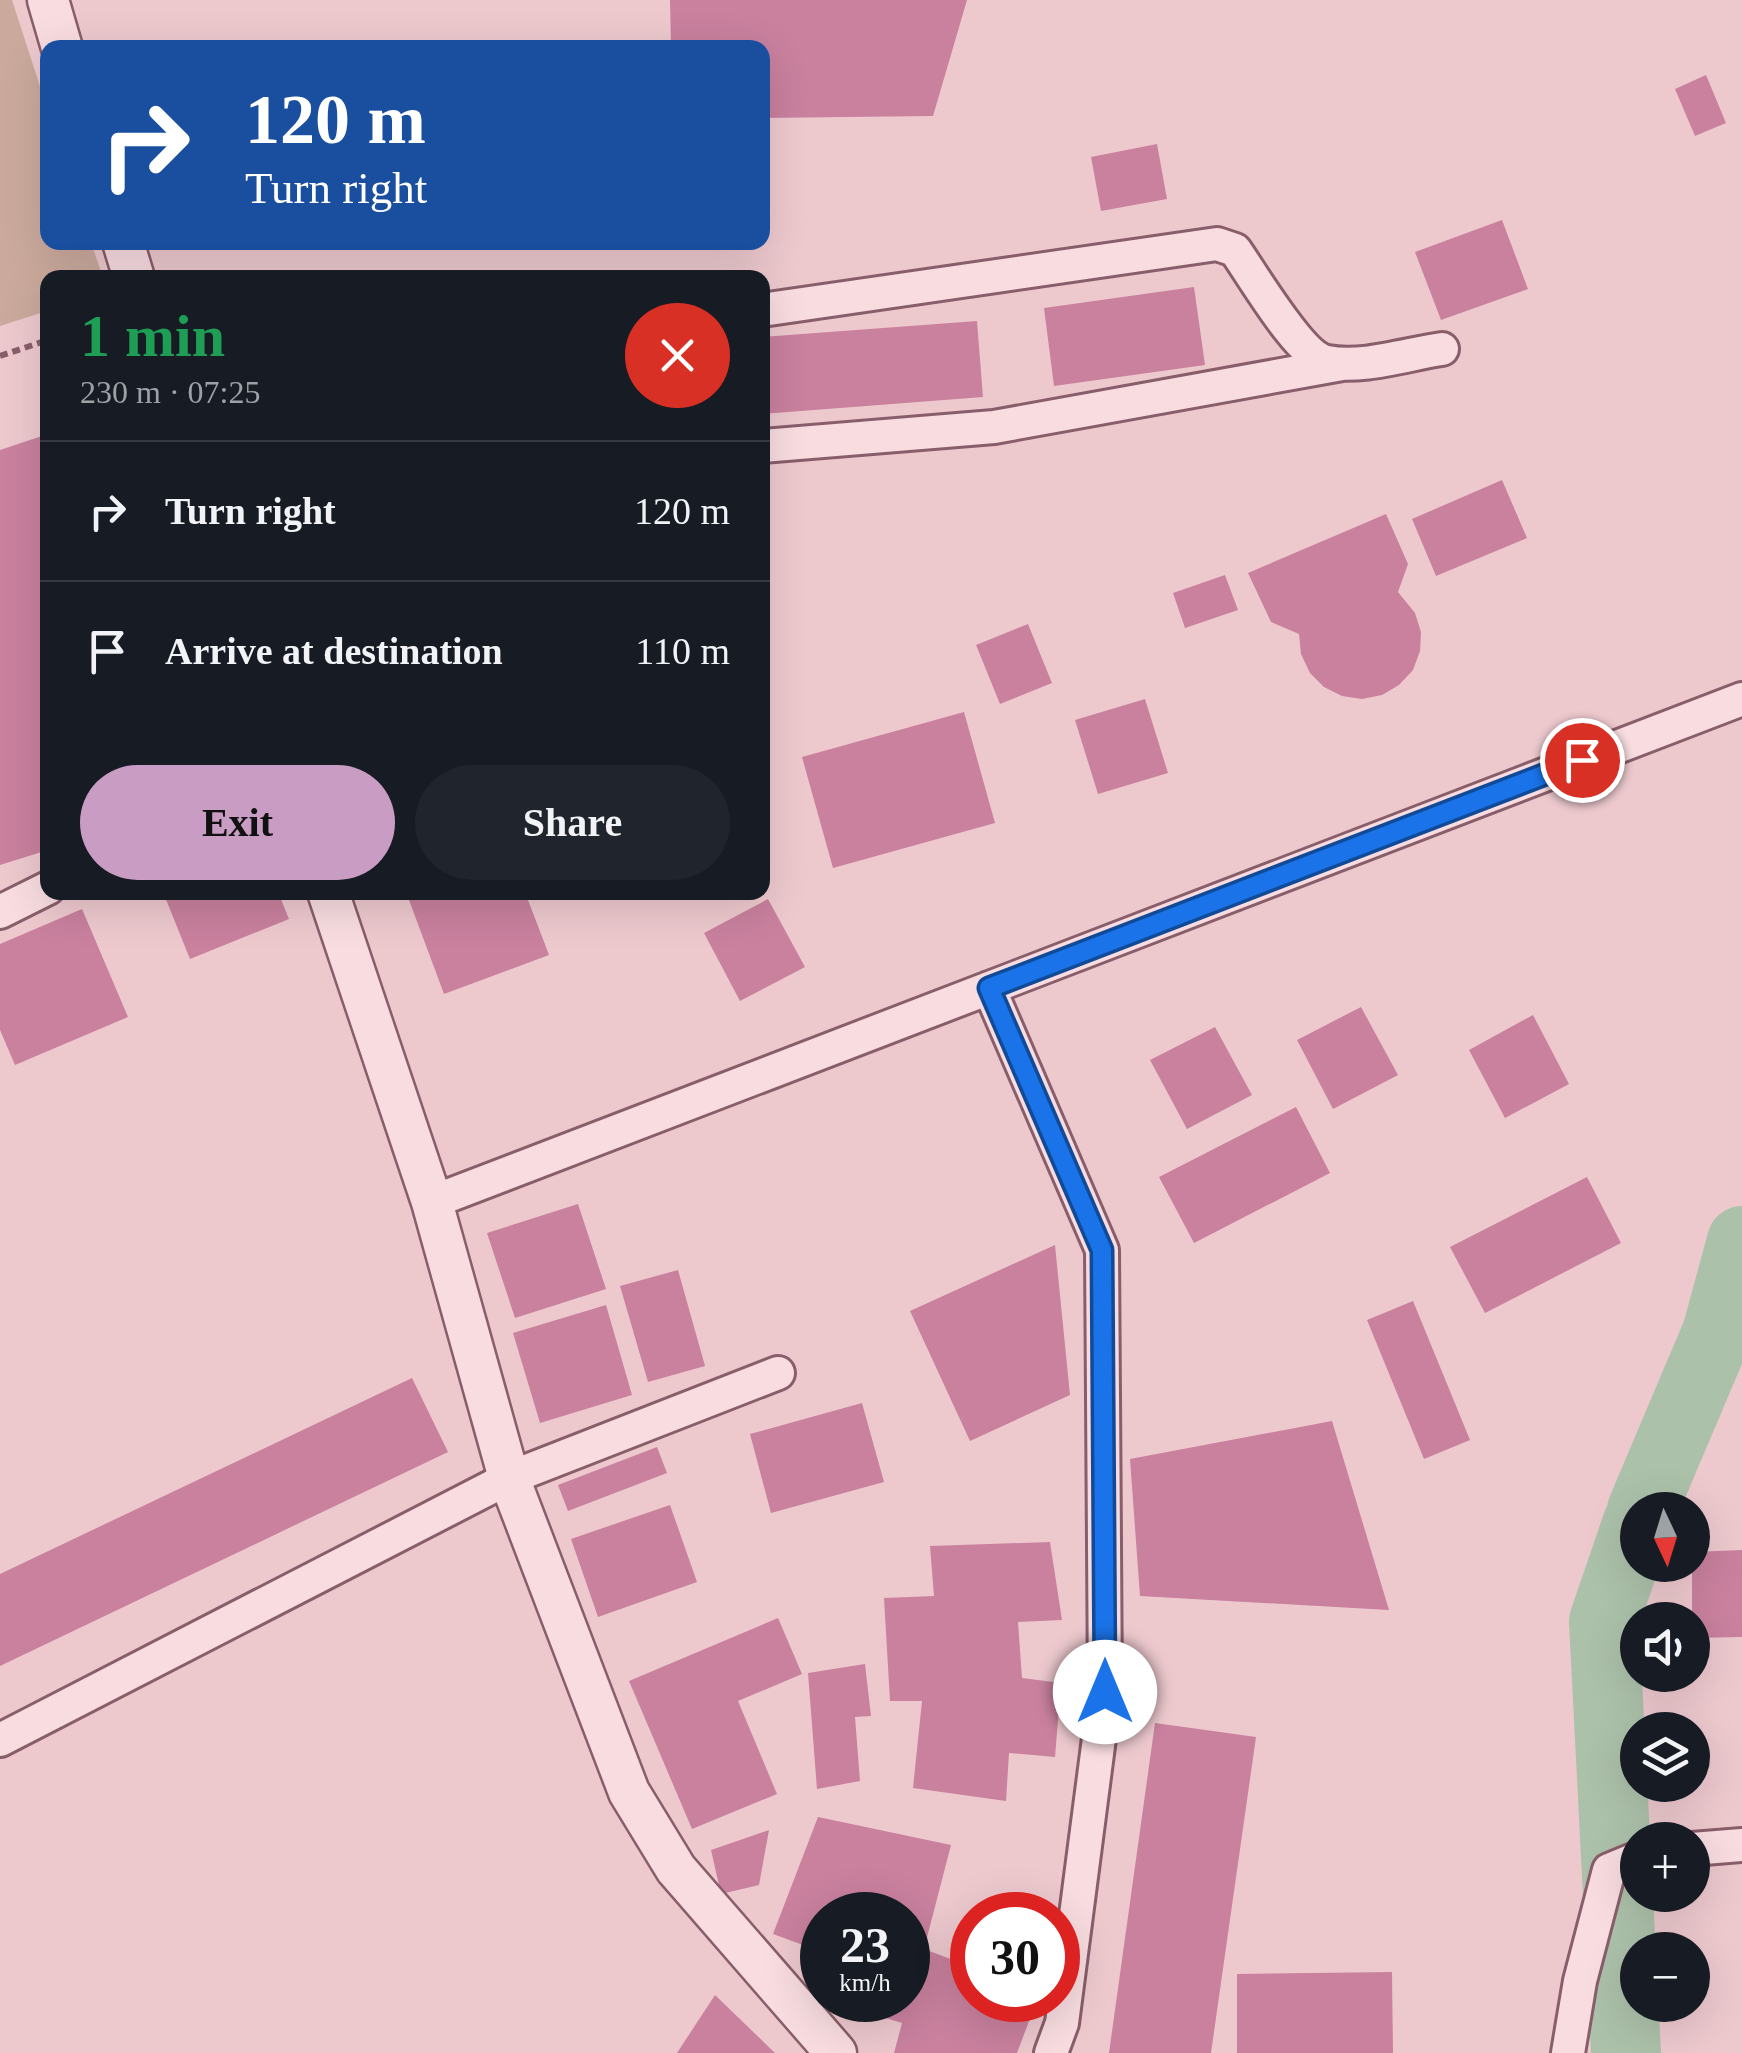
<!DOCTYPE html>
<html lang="en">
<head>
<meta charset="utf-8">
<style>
	body { margin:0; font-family:Georgia,serif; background:#20242c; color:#f1f3f6; height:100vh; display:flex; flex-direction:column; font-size:38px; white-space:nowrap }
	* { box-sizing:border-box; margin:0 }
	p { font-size:32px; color:#9ea1a6 }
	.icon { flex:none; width:55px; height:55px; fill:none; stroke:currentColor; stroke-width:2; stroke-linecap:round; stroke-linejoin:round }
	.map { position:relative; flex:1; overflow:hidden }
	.panel { position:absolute; left:40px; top:270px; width:730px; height:630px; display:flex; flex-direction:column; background:#171b24; border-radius:20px; box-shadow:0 10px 40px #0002 }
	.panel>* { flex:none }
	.top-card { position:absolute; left:40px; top:40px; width:730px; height:210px; border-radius:20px; box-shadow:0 10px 40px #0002; background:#1a4fa0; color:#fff; overflow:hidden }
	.needle { width:65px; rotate:176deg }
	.tools { position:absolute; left:1620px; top:1492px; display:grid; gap:20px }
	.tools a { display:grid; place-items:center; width:90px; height:90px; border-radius:50%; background:#171b24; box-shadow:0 10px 40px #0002; font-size:50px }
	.speed { position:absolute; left:800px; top:1892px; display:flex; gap:20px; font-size:50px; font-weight:700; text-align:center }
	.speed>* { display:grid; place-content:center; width:130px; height:130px; border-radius:50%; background:#171b24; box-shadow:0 10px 40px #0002; line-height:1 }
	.speed small { font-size:25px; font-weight:400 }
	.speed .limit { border:15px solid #d22; background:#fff; color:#111 }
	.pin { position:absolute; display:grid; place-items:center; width:85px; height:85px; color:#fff; margin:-42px; border:5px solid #fff; border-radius:50%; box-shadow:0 2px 10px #0007 }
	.me { position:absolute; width:110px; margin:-55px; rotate:0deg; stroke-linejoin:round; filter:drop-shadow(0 0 8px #0008) }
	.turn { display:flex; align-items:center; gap:35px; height:210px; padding:0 40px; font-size:45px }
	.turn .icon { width:130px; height:130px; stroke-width:2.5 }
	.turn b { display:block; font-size:70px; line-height:85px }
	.round { display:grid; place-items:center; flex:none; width:105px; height:105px; border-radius:52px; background:#20242c }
	.summary { display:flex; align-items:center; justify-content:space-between; height:170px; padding:0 40px }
	h1 { font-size:60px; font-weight:700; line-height:75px; color:#1e9e55 }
	.action { display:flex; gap:20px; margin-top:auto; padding:20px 40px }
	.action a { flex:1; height:115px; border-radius:60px; background:#c89cc3; color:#111; font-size:40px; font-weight:700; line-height:115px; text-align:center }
	.action a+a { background:#20242c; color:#f1f3f6 }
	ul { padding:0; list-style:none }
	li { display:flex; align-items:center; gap:30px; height:140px; padding:0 40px; border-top:2px solid #363941 }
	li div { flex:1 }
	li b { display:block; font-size:38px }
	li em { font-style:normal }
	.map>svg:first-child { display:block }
	.green { fill:#cbaa9d }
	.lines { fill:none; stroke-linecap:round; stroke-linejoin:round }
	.river { stroke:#acc1aa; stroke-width:70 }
	.building { fill:#c9819e }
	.minor-casing { stroke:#895e6b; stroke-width:38 }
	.tertiary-casing { stroke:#895e6b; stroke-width:45 }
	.path { stroke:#895e6b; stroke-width:6; stroke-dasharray:8 5; stroke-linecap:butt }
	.minor { stroke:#f8dce0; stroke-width:32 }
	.tertiary { stroke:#f8dce0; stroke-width:40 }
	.route-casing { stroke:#114b97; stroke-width:25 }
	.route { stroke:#1a73e8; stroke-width:18 }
</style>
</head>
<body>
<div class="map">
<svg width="1742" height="2053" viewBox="0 0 1742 2053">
	<rect width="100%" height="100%" fill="#edc9ce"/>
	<!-- green -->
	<path class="green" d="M 0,0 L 12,0 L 47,108 L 48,242 L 91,243 L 103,277 L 48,278 L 47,311 L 0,326 Z"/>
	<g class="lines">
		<!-- river -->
		<path class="river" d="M 1642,1510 L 1717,1333 L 1742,1241
			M 1626,2053 L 1604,1621 L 1638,1522"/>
	</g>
	<!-- building -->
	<path class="building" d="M 670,0 L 967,0 L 933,116 L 762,118 L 762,48 L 671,48 Z
		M 1706,75 L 1726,123 L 1695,136 L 1675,89 Z
		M 1157,144 L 1167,199 L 1101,211 L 1091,157 Z
		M 1502,220 L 1528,289 L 1441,320 L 1415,252 Z
		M 1194,287 L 1205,365 L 1054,386 L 1044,308 Z
		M 977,321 L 983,397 L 762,414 L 762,337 Z
		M 48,434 L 48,850 L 0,865 L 0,450 Z
		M 1502,480 L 1527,538 L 1436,576 L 1412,519 Z
		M 1386,514 L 1408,564 L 1398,592 L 1415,613 L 1421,632 L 1420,651 L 1413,670 L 1399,685 L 1382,695 L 1362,699 L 1342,696 L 1324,687 L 1310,673 L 1301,654 L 1299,634 L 1271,622 L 1248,573 Z
		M 1225,575 L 1238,610 L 1185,628 L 1173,593 Z
		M 1028,624 L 1052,683 L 1000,704 L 976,645 Z
		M 1145,699 L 1168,773 L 1098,794 L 1075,720 Z
		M 964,712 L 995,823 L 833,868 L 802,757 Z
		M 163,892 L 278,892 L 289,919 L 190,959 Z
		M 406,892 L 525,892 L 549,955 L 444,994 Z
		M 768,899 L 805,967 L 740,1001 L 704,933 Z
		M 82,909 L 128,1017 L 15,1065 L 0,1030 L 0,944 Z
		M 1361,1007 L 1398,1075 L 1333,1109 L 1297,1040 Z
		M 1533,1015 L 1569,1084 L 1505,1118 L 1469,1050 Z
		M 1215,1027 L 1252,1095 L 1187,1129 L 1150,1060 Z
		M 1296,1107 L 1330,1173 L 1194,1243 L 1159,1177 Z
		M 1587,1177 L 1621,1243 L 1485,1313 L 1450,1247 Z
		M 578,1204 L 606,1289 L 515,1318 L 487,1233 Z
		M 1055,1245 L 1070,1395 L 970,1441 L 910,1311 Z
		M 678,1270 L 705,1366 L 648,1382 L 620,1286 Z
		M 1413,1301 L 1470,1440 L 1424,1459 L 1367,1320 Z
		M 606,1305 L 632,1395 L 540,1423 L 513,1333 Z
		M 412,1378 L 448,1452 L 0,1666 L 0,1574 Z
		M 862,1403 L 884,1482 L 771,1513 L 750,1434 Z
		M 1332,1421 L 1389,1610 L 1140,1596 L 1130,1459 Z
		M 657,1447 L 667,1473 L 568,1511 L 558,1485 Z
		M 670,1505 L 697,1582 L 598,1617 L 571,1539 Z
		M 1050,1542 L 1062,1620 L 1018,1622 L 1022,1678 L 1061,1683 L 1055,1757 L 1009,1753 L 1006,1801 L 913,1788 L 922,1701 L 890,1701 L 884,1598 L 934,1596 L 930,1546 Z
		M 1742,1550 L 1742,1637 L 1692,1638 L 1692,1552 Z
		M 778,1618 L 802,1674 L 738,1701 L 777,1794 L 692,1829 L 629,1681 Z
		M 865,1664 L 871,1716 L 855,1717 L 860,1781 L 817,1789 L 808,1673 Z
		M 1155,1723 L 1256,1737 L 1211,2053 L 1109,2053 Z
		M 818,1817 L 951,1845 L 924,1949 L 972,1967 L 972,2000 L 1037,2000 L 1017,2053 L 894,2053 L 902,2023 L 859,2010 L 863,2000 L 908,2000 L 908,1915 L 822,1915 L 822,1952 L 773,1934 Z
		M 769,1830 L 759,1885 L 721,1894 L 711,1850 Z
		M 1392,1972 L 1393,2053 L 1237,2053 L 1237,1974 Z
		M 715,1995 L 775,2053 L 677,2053 Z"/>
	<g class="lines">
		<defs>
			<path id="minor" d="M 762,310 L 1217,244 L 1235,250 C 1252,274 1300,357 1327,362 C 1362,369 1407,354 1442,349
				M 762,446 L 994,427 L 1342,364
				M 0,912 L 48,888
				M 989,988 L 1102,1250 L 1105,1692 L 1062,2023 L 1051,2053
				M 432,1202 L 1742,699
				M 0,1740 L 509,1478 L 778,1373
				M 1692,1849 L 1742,1845
				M 1568,2053 L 1580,1981 L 1609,1870 L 1638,1858"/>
			<path id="tertiary" d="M 48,0 L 62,48
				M 123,242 L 134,278
				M 328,892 L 432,1202 L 509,1478 L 629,1792 L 676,1869 L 836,2053"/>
		</defs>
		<!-- minor casing -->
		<use href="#minor" class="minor-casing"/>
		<!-- tertiary casing -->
		<use href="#tertiary" class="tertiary-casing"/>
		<!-- path -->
		<path class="path" d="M 0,356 L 48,340"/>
		<!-- minor -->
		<use href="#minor" class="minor"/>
		<!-- tertiary -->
		<use href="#tertiary" class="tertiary"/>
	</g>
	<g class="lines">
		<defs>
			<path id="route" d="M 1105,1692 L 1102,1250 L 989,988 L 1582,760"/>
		</defs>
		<!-- route casing -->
		<use href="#route" class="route-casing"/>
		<!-- route -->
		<use href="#route" class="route"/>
	</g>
</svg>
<div class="tools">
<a><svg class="needle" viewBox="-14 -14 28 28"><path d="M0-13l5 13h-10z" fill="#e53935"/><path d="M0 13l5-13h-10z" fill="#9ea1a6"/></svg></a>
<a><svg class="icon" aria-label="sound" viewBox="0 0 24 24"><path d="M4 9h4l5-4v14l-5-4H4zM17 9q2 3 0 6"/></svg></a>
<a><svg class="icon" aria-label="layers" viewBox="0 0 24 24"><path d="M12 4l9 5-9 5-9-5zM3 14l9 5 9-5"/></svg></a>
<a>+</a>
<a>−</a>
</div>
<div class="speed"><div>23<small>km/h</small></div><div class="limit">30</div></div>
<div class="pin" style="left:1582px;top:760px;background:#d93025"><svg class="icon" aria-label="arrive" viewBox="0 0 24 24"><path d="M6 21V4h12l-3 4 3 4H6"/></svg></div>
<svg class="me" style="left:1105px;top:1692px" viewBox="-20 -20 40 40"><circle r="19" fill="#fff"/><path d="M0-13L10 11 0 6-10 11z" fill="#1a73e8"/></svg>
<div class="top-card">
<div class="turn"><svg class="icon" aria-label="right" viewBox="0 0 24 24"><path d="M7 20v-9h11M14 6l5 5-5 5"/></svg><div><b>120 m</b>Turn right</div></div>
</div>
<section class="panel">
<div class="summary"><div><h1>1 min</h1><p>230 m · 07:25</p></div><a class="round" style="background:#d93025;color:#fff"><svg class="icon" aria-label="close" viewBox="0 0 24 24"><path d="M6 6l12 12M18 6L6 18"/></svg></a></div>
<ul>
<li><svg class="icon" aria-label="right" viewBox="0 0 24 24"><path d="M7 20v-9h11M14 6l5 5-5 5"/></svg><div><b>Turn right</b></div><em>120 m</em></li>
<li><svg class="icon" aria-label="arrive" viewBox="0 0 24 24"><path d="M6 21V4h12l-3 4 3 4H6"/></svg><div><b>Arrive at destination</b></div><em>110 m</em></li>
</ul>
<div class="action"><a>Exit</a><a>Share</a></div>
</section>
</div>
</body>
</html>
